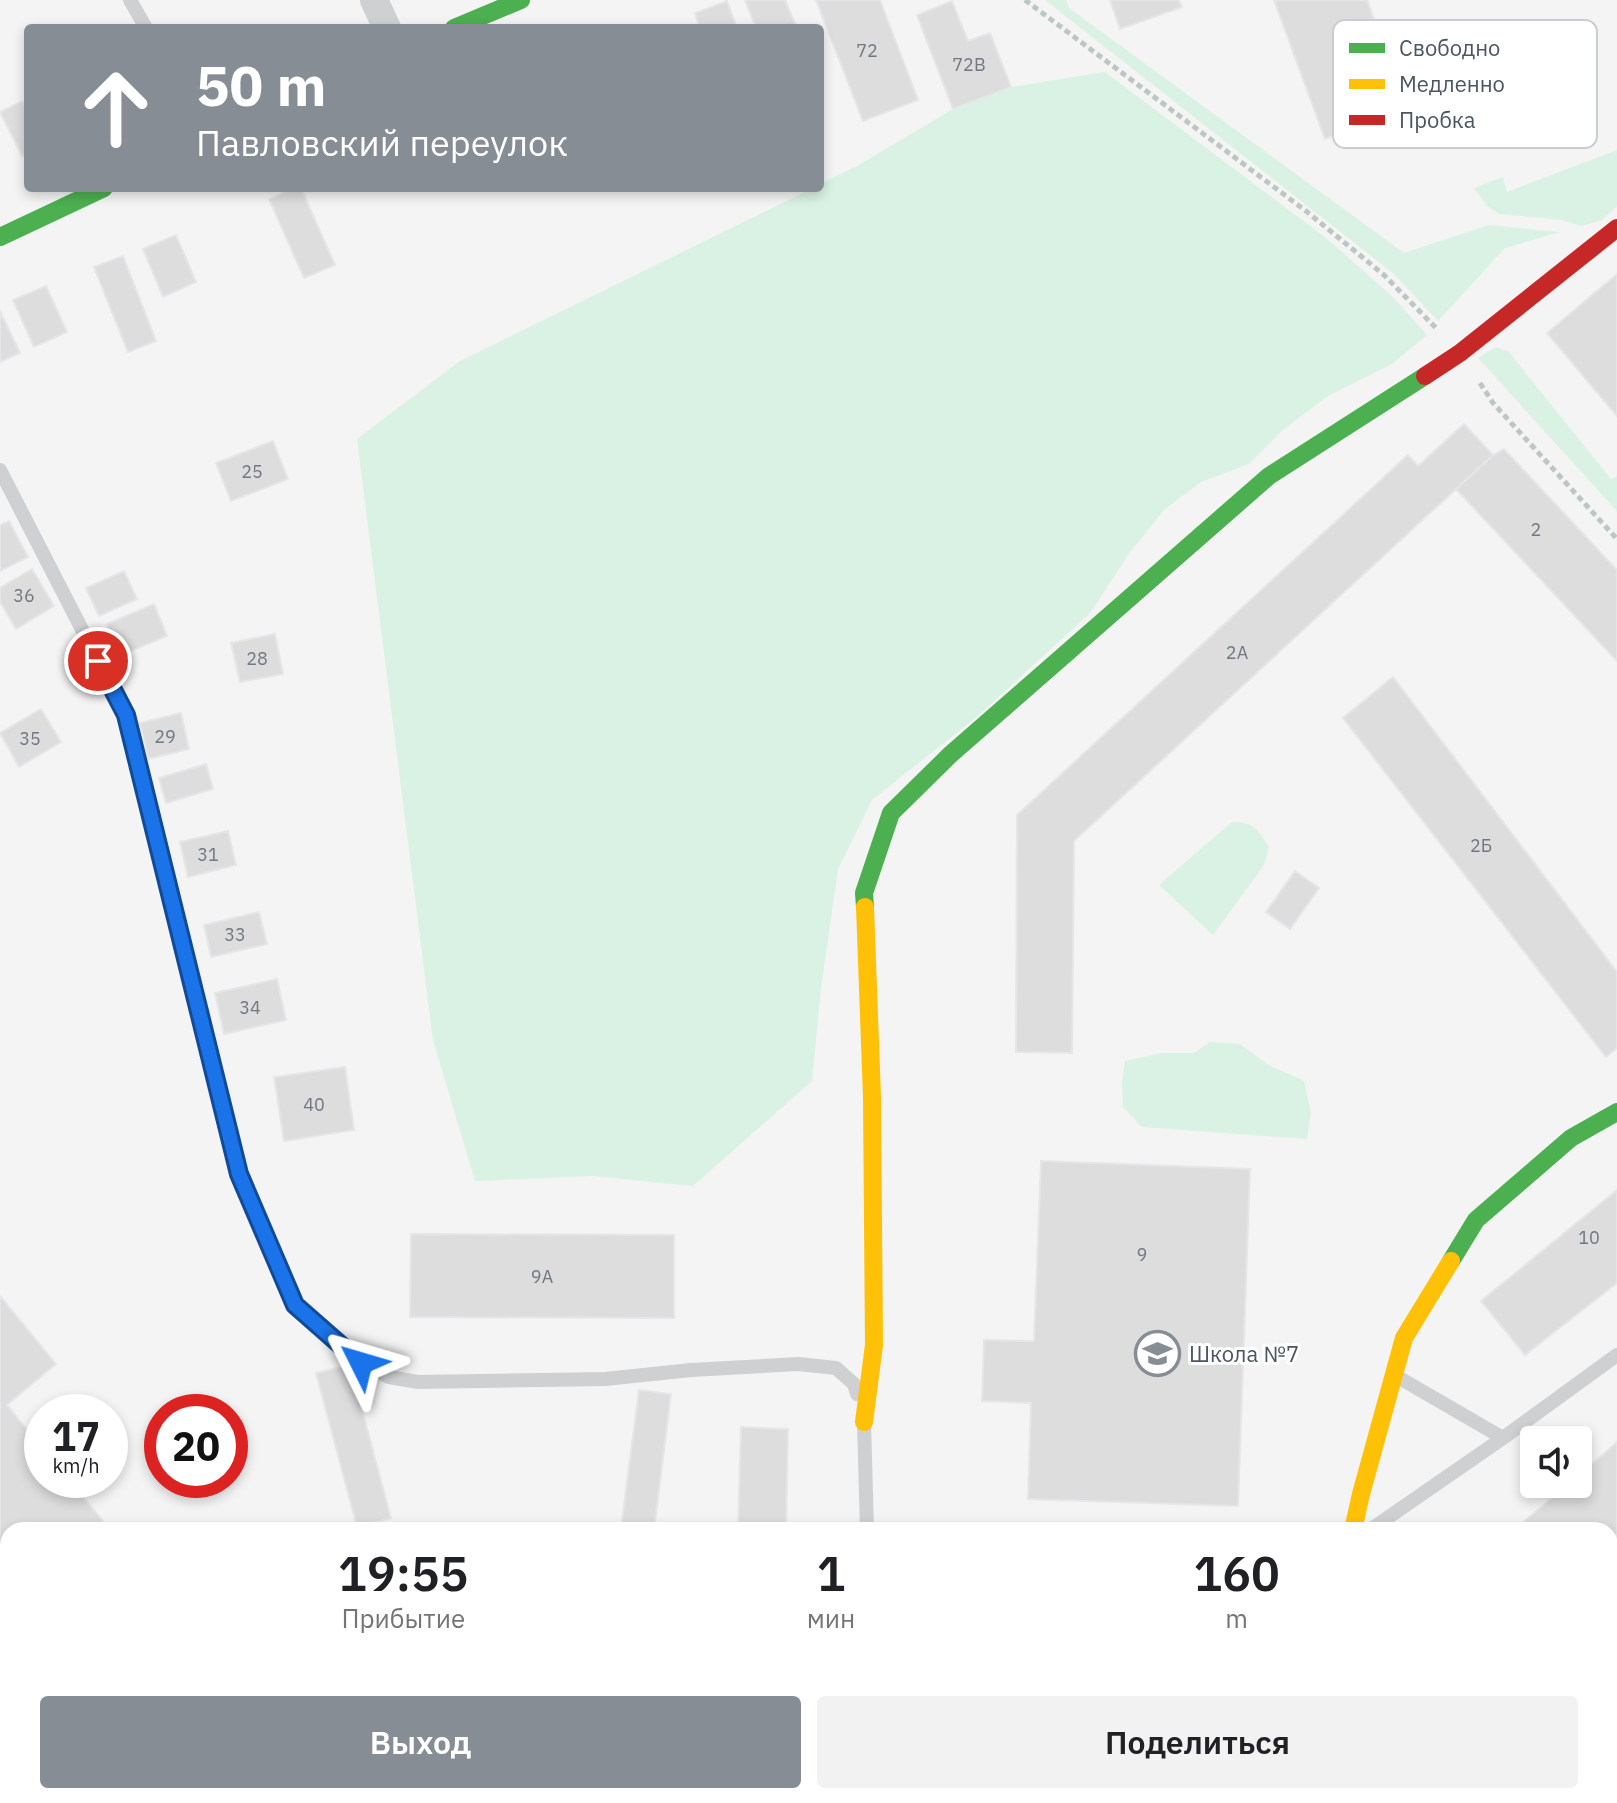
<!DOCTYPE html>
<html lang="ru">
<head>
<meta charset="utf-8">
<style>
	body { margin:0; font-family:"IBM Plex Sans",sans-serif; background:#f2f2f2; color:#202124; height:100vh; display:flex; flex-direction:column; font-size:30px; white-space:nowrap }
	* { box-sizing:border-box; margin:0 }
	p { font-size:26px; color:#757577 }
	.icon { flex:none; width:44px; height:44px; fill:none; stroke:currentColor; stroke-width:2; stroke-linecap:round; stroke-linejoin:round }
	.map { position:relative; flex:1; overflow:hidden }
	.details { position:absolute; left:0px; top:1522px; width:1618px; height:282px; display:flex; flex-direction:column; background:#fff; border-radius:24px 24px 0 0; box-shadow:0 4px 12px #0003 }
	.details>* { flex:none }
	.banner { position:absolute; left:24px; top:24px; width:800px; height:168px; border-radius:8px; box-shadow:0 4px 12px #0003; background:#868d94; color:#fff; overflow:hidden }
	.tools { position:absolute; left:1520px; top:1426px; display:grid; gap:16px }
	.tools a { display:grid; place-items:center; width:72px; height:72px; border-radius:8px; background:#fff; box-shadow:0 4px 12px #0003; font-size:40px }
	.speed { position:absolute; left:24px; top:1394px; display:flex; gap:16px; font-size:40px; font-weight:700; text-align:center }
	.speed>* { display:grid; place-content:center; width:104px; height:104px; border-radius:50%; background:#fff; box-shadow:0 4px 12px #0003; line-height:1 }
	.speed small { font-size:20px; font-weight:400 }
	.speed .limit { border:12px solid #d22; background:#fff; color:#111 }
	.pin { position:absolute; display:grid; place-items:center; width:68px; height:68px; color:#fff; margin:-34px; border:4px solid #fff; border-radius:50%; box-shadow:0 2px 8px #0007 }
	.me { position:absolute; width:88px; margin:-44px; rotate:310deg; stroke-linejoin:round; filter:drop-shadow(0 0 6px #0008) }
	.turn { display:flex; align-items:center; gap:28px; height:168px; padding:0 40px; font-size:36px }
	.turn .icon { width:104px; height:104px; stroke-width:2.5 }
	.turn b { display:block; font-size:56px; line-height:68px }
	.eta { display:flex; justify-content:space-evenly; align-items:center; height:136px; text-align:center }
	.eta b { font-size:48px; font-weight:600; line-height:56px }
	.button { display:flex; gap:16px; margin-top:auto; padding:16px 40px }
	.button a { flex:1; height:92px; border-radius:8px; background:#868d94; color:#fff; font-size:32px; font-weight:600; line-height:92px; text-align:center }
	.button a+a { background:#f2f2f2; color:#202124 }
	.map>svg:first-child { display:block }
	.green { fill:#d9f2e3 }
	.building { fill:#ddddde; stroke:#e5e6e7; stroke-width:2 }
	.lines { fill:none; stroke-linecap:round; stroke-linejoin:round }
	.path { stroke:#bcc7c4; stroke-width:5; stroke-dasharray:6 4; stroke-linecap:butt }
	.lane { stroke:#ced0d2; stroke-width:14 }
	.street { stroke:#ced0d2; stroke-width:28 }
	.fast { stroke:#4caf50; stroke-width:18 }
	.slow { stroke:#ffc107; stroke-width:18 }
	.jam { stroke:#c62828; stroke-width:18 }
	.route-casing { stroke:#114b97; stroke-width:20 }
	.route { stroke:#1a73e8; stroke-width:14 }
	.labels { text-anchor:middle; dominant-baseline:central; stroke-width:6; stroke-linejoin:round; paint-order:stroke }
	.number-label { font-size:18px; fill:#707881 }
	.poi-label { font-size:22px; fill:#4a5661; stroke:#fff; text-anchor:start }
	.key { fill:#fff; stroke:#c9ccd0; stroke-width:2 }
	.key-label { font-size:22px; fill:#4a5661 }
</style>
</head>
<body>
<div class="map">
<svg width="1617" height="1803" viewBox="0 0 1617 1803">
	<rect width="100%" height="100%" fill="#f4f4f4"/>
	<!-- green -->
	<path class="green" d="M 1045,0 L 1066,0 L 1069,8 L 1404,253 L 1489,225 L 1560,232 L 1505,248 L 1438,321 L 1394,274 Z
		M 1105,72 L 1325,237 L 1393,297 L 1427,335 L 1392,364 L 1326,397 L 1282,431 L 1249,464 L 1201,482 L 1164,510 L 1128,555 L 1091,612 L 978,716 L 872,800 L 838,869 L 821,988 L 812,1081 L 693,1186 L 592,1176 L 475,1181 L 433,1040 L 357,439 L 460,361 L 813,188 L 820,188 L 820,184 L 857,166 L 953,109 L 1011,87 Z
		M 1617,150 L 1617,206 L 1602,220 L 1581,226 L 1562,220 L 1499,214 L 1487,206 L 1474,188 L 1503,177 L 1507,192 Z
		M 1496,347 L 1508,351 L 1611,479 L 1617,476 L 1617,511 L 1478,358 Z
		M 1232,822 C 1254,822 1258,829 1269,847 L 1264,865 L 1213,935 L 1159,885 Z
		M 1210,1042 L 1240,1044 L 1267,1064 L 1304,1081 L 1311,1113 L 1307,1139 L 1142,1127 L 1123,1107 L 1122,1083 L 1125,1061 L 1162,1053 L 1194,1053 Z"/>
	<!-- building -->
	<path class="building" d="M 745,0 L 785,0 L 797,28 L 756,28 Z
		M 816,0 L 880,0 L 918,100 L 863,121 Z
		M 1110,0 L 1179,0 L 1182,7 L 1120,29 Z
		M 1274,0 L 1367,0 L 1401,92 L 1372,102 L 1378,119 L 1325,139 Z
		M 727,1 L 737,28 L 700,28 L 695,13 Z
		M 952,1 L 968,41 L 990,33 L 1011,87 L 953,109 L 917,15 Z
		M 22,101 L 28,112 L 28,152 L 22,156 L 0,112 Z
		M 295,188 L 301,188 L 335,265 L 304,278 L 269,199 Z
		M 176,235 L 196,282 L 163,297 L 143,249 Z
		M 123,256 L 156,341 L 128,352 L 94,267 Z
		M 1617,274 L 1617,416 L 1547,333 Z
		M 46,286 L 67,332 L 34,347 L 13,300 Z
		M 0,311 L 20,353 L 0,362 Z
		M 1464,424 L 1493,455 L 1074,841 L 1072,1053 L 1016,1052 L 1017,815 L 1408,455 L 1418,466 Z
		M 273,441 L 288,479 L 231,501 L 216,463 Z
		M 1504,449 L 1617,570 L 1617,661 L 1456,489 L 1493,455 Z
		M 9,521 L 28,557 L 0,571 L 0,525 Z
		M 32,569 L 54,606 L 16,629 L 0,602 L 0,588 Z
		M 124,571 L 137,599 L 99,616 L 86,588 Z
		M 154,604 L 167,636 L 119,656 L 107,624 Z
		M 275,634 L 283,674 L 240,682 L 231,643 Z
		M 1393,677 L 1617,972 L 1617,1048 L 1606,1057 L 1343,718 Z
		M 41,709 L 61,742 L 19,767 L 0,733 Z
		M 181,713 L 189,749 L 148,759 L 140,723 Z
		M 206,764 L 213,789 L 166,803 L 159,778 Z
		M 228,831 L 236,865 L 188,877 L 180,842 Z
		M 1295,871 L 1319,888 L 1290,929 L 1266,912 Z
		M 259,912 L 267,944 L 211,957 L 204,925 Z
		M 277,979 L 286,1020 L 224,1034 L 215,993 Z
		M 345,1067 L 354,1130 L 284,1141 L 274,1077 Z
		M 1041,1161 L 1250,1169 L 1238,1506 L 1028,1499 L 1031,1403 L 982,1401 L 984,1340 L 1034,1341 Z
		M 1617,1190 L 1617,1283 L 1525,1355 L 1481,1301 Z
		M 411,1234 L 674,1235 L 674,1318 L 410,1317 Z
		M 0,1296 L 56,1364 L 7,1405 L 42,1448 L 42,1480 L 69,1480 L 103,1521 L 92,1530 L 8,1530 L 8,1600 L 0,1606 Z
		M 350,1365 L 391,1518 L 357,1527 L 316,1373 Z
		M 639,1390 L 671,1394 L 654,1530 L 621,1528 Z
		M 741,1427 L 788,1429 L 786,1530 L 738,1530 Z
		M 1617,1442 L 1617,1533 L 1610,1539 L 1610,1530 L 1514,1530 L 1568,1484 L 1578,1484 L 1578,1476 Z
		M 8,1750 L 8,1796 L 185,1796 L 183,1803 L 0,1803 L 0,1779 Z
		M 602,1796 L 714,1796 L 746,1803 L 600,1803 Z
		M 1089,1796 L 1184,1796 L 1182,1803 L 1106,1803 L 1107,1800 Z
		M 1483,1796 L 1601,1796 L 1593,1803 L 1475,1803 Z"/>
	<g class="lines">
		<!-- path -->
		<path class="path" d="M 1025,0 L 1306,211 L 1384,275 L 1436,328
			M 1480,383 L 1493,403 L 1617,539"/>
		<!-- lane -->
		<path class="lane" d="M 130,0 L 146,28
			M 0,470 L 126,715 L 239,1174 L 295,1305 L 361,1363 L 389,1377 L 418,1382 L 605,1379 L 691,1370 L 798,1364 L 836,1368 L 854,1384 L 857,1394
			M 1396,1376 L 1503,1438
			M 864,1422 L 867,1530
			M 1370,1530 L 1503,1438 L 1617,1355
			M 1610,1595 L 1617,1588
			M 858,1796 L 864,1803"/>
		<!-- street -->
		<path class="street" d="M 374,0 L 387,28"/>
		<!-- fast -->
		<path class="fast" d="M 454,28 L 521,0
			M 0,237 L 104,188
			M 865,907 L 864,893 L 891,813 L 951,754 L 1269,476 L 1425,376
			M 1451,1261 L 1476,1220 L 1571,1138 L 1617,1112
			M 1290,1803 L 1291,1796"/>
		<!-- slow -->
		<path class="slow" d="M 864,1422 L 874,1345 L 872,1097 L 865,907
			M 1353,1530 L 1361,1494 L 1404,1338 L 1451,1261"/>
		<!-- jam -->
		<path class="jam" d="M 1425,376 L 1460,353 L 1617,228"/>
	</g>
	<g class="lines">
		<defs>
			<path id="route" d="M 98,661 L 126,715 L 239,1174 L 295,1305 L 361,1363"/>
		</defs>
		<!-- route casing -->
		<use href="#route" class="route-casing"/>
		<!-- route -->
		<use href="#route" class="route"/>
	</g>
	<!-- icons -->
	<defs>
		<symbol id="school-ring" viewBox="-11 -11 22 22"><circle r="9.5" fill="#fff" stroke="#868d94" stroke-width="1.5"/><path d="M0-5L7-2L0 1L-7-2ZM-4 1L0 2.5L4 1V4Q0 6-4 4Z" fill="#868d94"/></symbol>
	</defs>
	<g fill-rule="evenodd">
		<use href="#school-ring" x="1132" y="1328" width="51" height="51"/>
	</g>
	<g class="labels">
		<!-- number labels -->
		<g class="number-label">
			<text x="867" y="50">72</text>
			<text x="969" y="64">72В</text>
			<text x="252" y="471">25</text>
			<text x="1536" y="529">2</text>
			<text x="24" y="595">36</text>
			<text x="1237" y="652">2А</text>
			<text x="257" y="658">28</text>
			<text x="165" y="736">29</text>
			<text x="30" y="738">35</text>
			<text x="1481" y="845">2Б</text>
			<text x="208" y="854">31</text>
			<text x="235" y="934">33</text>
			<text x="250" y="1007">34</text>
			<text x="314" y="1104">40</text>
			<text x="1589" y="1237">10</text>
			<text x="1142" y="1254">9</text>
			<text x="542" y="1276">9А</text>
		</g>
		<!-- poi labels -->
		<g class="poi-label">
			<text x="1189" y="1353">Школа №7</text>
		</g>
	</g>
	<!-- legend -->
	<rect x="1333" y="20" width="264" height="128" rx="12" class="key"/>
	<rect x="1349" y="43" width="36" height="10" fill="#4caf50"/>
	<rect x="1349" y="79" width="36" height="10" fill="#ffc107"/>
	<rect x="1349" y="115" width="36" height="10" fill="#c62828"/>
	<g class="key-label">
		<text x="1399" y="56">Свободно</text>
		<text x="1399" y="92">Медленно</text>
		<text x="1399" y="128">Пробка</text>
	</g>
</svg>
<div class="tools">
<a><svg class="icon" aria-label="sound" viewBox="0 0 24 24"><path d="M4 9h4l5-4v14l-5-4H4zM17 9q2 3 0 6"/></svg></a>
</div>
<div class="speed"><div>17<small>km/h</small></div><div class="limit">20</div></div>
<div class="pin" style="left:98px;top:661px;background:#d93025"><svg class="icon" aria-label="arrive" viewBox="0 0 24 24"><path d="M6 21V4h12l-3 4 3 4H6"/></svg></div>
<svg class="me" style="left:361px;top:1363px" viewBox="-20 -20 40 40"><path d="M0-17L14 15 0 8-14 15z" fill="#1a73e8" stroke="#fff" stroke-width="4"/></svg>
<div class="banner">
<div class="turn"><svg class="icon" aria-label="ahead" viewBox="0 0 24 24"><path d="M12 20V5M6 11l6-6 6 6"/></svg><div><b>50 m</b>Павловский переулок</div></div>
</div>
<section class="details">
<div class="eta">
<div><b>19:55</b><p>Прибытие</p></div>
<div><b>1</b><p>мин</p></div>
<div><b>160</b><p>m</p></div>
</div>
<div class="button"><a>Выход</a><a>Поделиться</a></div>
</section>
</div>
</body>
</html>
